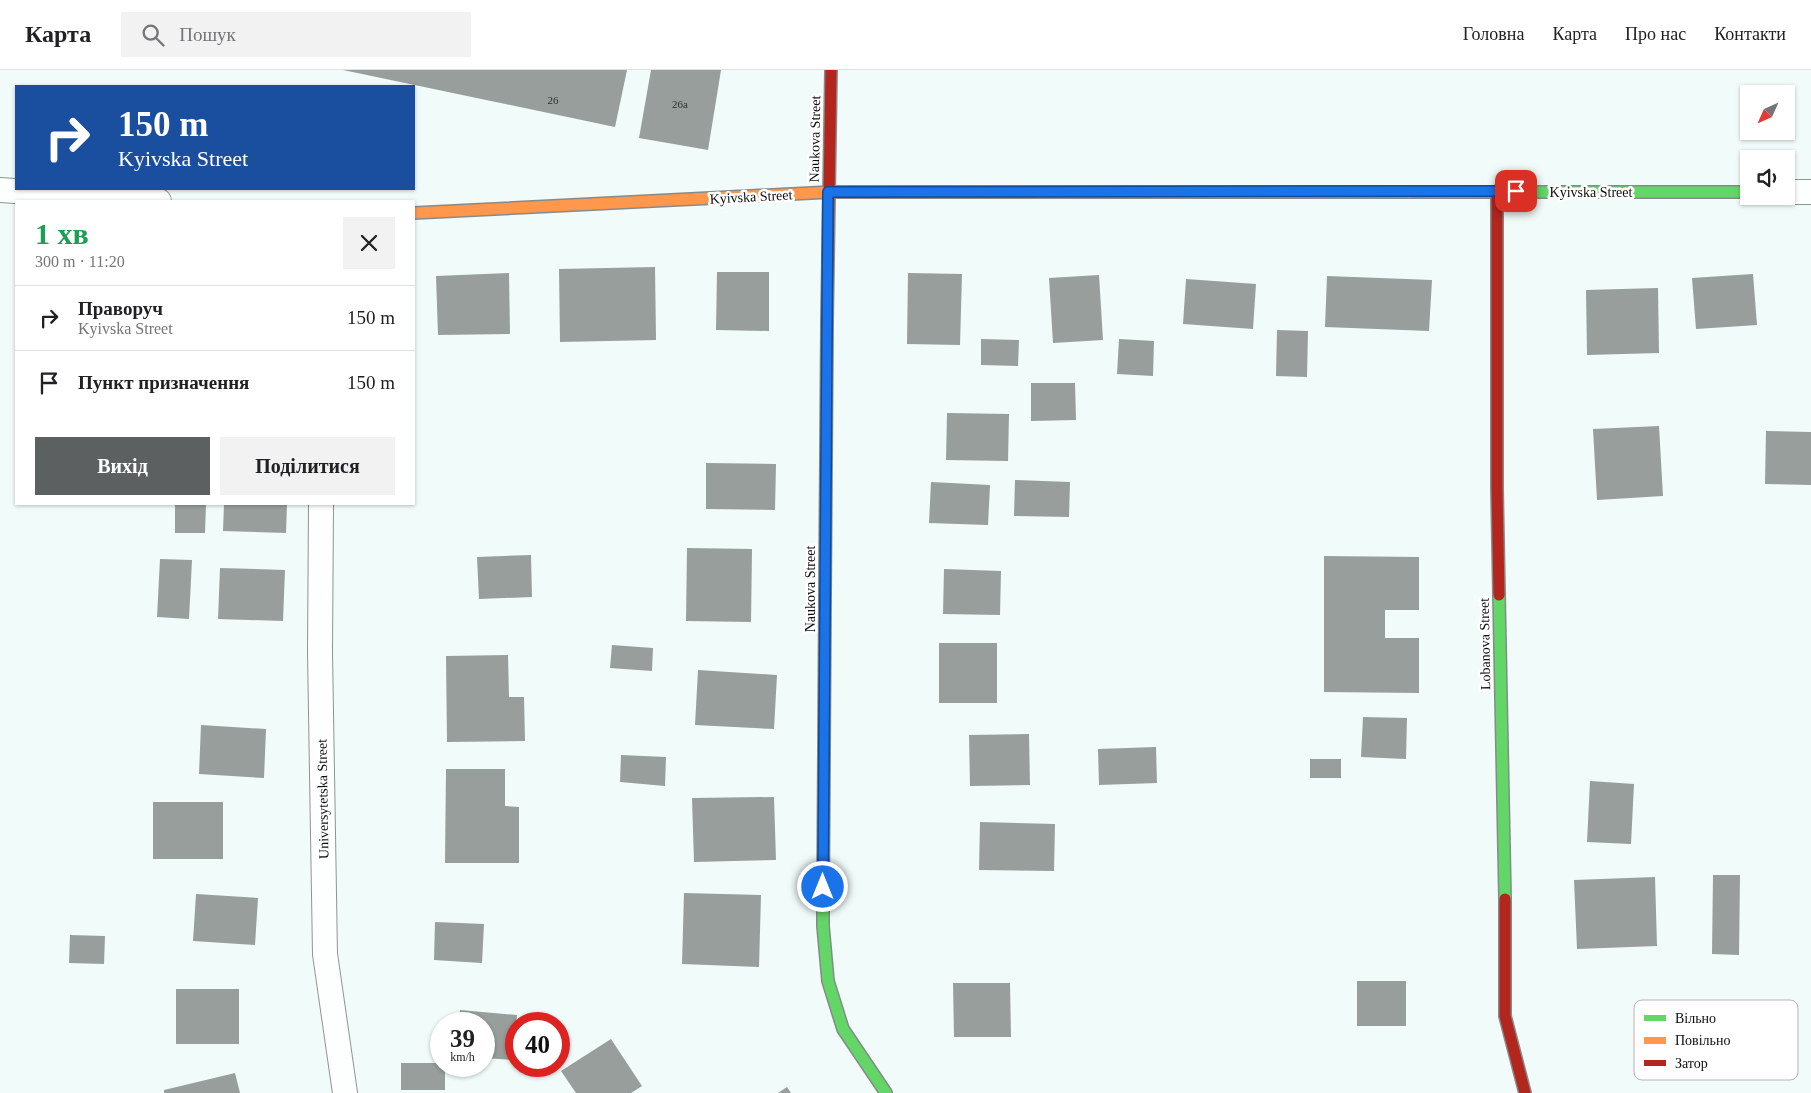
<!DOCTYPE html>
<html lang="uk">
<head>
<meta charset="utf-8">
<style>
	body { margin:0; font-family:Georgia,serif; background:#f2f2f2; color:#202124; height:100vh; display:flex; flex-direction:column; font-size:19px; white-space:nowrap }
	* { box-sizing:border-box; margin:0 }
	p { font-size:16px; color:#757577 }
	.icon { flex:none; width:28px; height:28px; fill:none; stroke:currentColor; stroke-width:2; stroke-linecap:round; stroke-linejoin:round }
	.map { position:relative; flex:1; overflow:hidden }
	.drawer { position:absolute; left:15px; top:130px; width:400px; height:305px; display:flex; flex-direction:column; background:#fff; border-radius:0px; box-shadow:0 1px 4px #0004 }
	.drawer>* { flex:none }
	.top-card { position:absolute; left:15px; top:15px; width:400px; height:105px; border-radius:0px; box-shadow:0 1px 4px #0004; background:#1a4fa0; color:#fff; overflow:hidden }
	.needle { width:32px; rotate:225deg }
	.tools { position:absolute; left:1740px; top:15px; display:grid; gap:10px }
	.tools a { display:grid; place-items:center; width:55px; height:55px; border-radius:0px; background:#fff; box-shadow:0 1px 4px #0004; font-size:25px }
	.speed { position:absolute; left:430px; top:942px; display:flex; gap:10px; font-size:25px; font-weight:700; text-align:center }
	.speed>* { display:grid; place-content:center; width:65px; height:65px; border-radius:50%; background:#fff; box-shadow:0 1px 4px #0004; line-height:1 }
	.speed small { font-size:12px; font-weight:400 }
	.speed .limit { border:8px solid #d22; background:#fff; color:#111 }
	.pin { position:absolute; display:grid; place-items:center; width:42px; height:42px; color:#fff; margin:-21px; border-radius:10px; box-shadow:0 2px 8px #0006 }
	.me { position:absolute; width:55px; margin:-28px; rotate:0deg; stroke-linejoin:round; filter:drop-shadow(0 0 4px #0008) }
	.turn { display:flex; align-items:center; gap:18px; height:105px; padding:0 20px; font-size:22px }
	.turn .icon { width:65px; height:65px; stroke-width:2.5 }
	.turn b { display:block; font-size:35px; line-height:42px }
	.round { display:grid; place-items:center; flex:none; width:52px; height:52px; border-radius:0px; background:#f2f2f2 }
	.headline { display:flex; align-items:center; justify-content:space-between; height:85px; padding:0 20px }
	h1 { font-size:30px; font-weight:700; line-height:38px; color:#1e9e55 }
	.button { display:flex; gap:10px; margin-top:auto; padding:10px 20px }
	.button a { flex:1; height:58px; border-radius:0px; background:#5d6060; color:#fff; font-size:20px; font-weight:700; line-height:58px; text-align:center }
	.button a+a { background:#f2f2f2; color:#202124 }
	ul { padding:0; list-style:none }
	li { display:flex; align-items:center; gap:15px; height:65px; padding:0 20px; border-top:1px solid #e0e0e0 }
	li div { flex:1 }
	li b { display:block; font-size:19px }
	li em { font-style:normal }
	header { display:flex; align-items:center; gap:30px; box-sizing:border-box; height:70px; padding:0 25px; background:#fff; border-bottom:1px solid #e0e0e0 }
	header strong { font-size:24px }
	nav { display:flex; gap:28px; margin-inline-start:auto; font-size:18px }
	.search { width:350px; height:45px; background:#f2f2f2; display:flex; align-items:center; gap:12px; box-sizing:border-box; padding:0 18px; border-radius:0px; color:#757577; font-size:19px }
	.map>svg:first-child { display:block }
	.building { fill:#979e9c }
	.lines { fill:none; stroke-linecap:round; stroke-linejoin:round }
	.street-casing { stroke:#909493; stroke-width:26 }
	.fast-casing { stroke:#868b8a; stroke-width:14 }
	.slow-casing { stroke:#868b8a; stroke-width:14 }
	.jam-casing { stroke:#868b8a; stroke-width:14 }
	.street { stroke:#fdfefe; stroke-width:24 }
	.fast { stroke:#63d668; stroke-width:11 }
	.slow { stroke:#ff974d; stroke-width:11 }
	.jam { stroke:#b3261e; stroke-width:11 }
	.route-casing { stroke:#114b97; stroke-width:12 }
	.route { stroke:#1a73e8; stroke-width:9 }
	.labels { text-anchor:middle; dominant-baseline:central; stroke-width:5; stroke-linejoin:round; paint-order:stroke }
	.number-label { font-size:11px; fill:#303131 }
	.street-label { font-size:14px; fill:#0d0d0d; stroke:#fff }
	.key { fill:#fff; stroke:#b6b6b6; stroke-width:1 }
	.key-label { font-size:14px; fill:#0d0d0d }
</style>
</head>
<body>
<header>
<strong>Карта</strong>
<div class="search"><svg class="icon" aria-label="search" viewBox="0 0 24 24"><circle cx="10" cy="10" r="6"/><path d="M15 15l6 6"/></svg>Пошук</div>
<nav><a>Головна</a><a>Карта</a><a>Про нас</a><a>Контакти</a></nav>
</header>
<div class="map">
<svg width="1811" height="1023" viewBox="0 0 1811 1023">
	<rect width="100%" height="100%" fill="#f1fbf9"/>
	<!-- building -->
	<path class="building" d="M 343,0 L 627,0 L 615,57 Z
		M 651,0 L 721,0 L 708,80 L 639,68 Z
		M 655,197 L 656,270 L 560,272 L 559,199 Z
		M 717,202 L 769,202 L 769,261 L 716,260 Z
		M 509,203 L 510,264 L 438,265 L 436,206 Z
		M 908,203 L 962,204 L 960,275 L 907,274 Z
		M 1753,204 L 1757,255 L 1696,259 L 1692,208 Z
		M 1099,205 L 1103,270 L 1053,273 L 1049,208 Z
		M 1327,206 L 1432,210 L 1429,261 L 1325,257 Z
		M 1186,209 L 1256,214 L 1253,259 L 1183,254 Z
		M 1658,218 L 1659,283 L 1587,285 L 1586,220 Z
		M 1277,260 L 1308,261 L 1307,307 L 1276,306 Z
		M 981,269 L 1019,270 L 1018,296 L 981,295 Z
		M 1119,269 L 1154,271 L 1153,306 L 1117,304 Z
		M 1031,313 L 1075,313 L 1076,350 L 1031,351 Z
		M 947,343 L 1009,344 L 1008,391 L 946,390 Z
		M 1659,356 L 1663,426 L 1597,430 L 1593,359 Z
		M 1766,361 L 1811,362 L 1811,415 L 1765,414 Z
		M 706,393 L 776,394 L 775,440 L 706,439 Z
		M 1015,410 L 1070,412 L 1069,447 L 1014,446 Z
		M 931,412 L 990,415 L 988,455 L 929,453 Z
		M 175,434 L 206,434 L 205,463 L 175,463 Z
		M 224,434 L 287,434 L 286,463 L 223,461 Z
		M 687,478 L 752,479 L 751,552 L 686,551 Z
		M 531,485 L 532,527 L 479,529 L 477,487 Z
		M 1324,486 L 1419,487 L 1419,540 L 1385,540 L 1385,568 L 1419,568 L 1419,623 L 1324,622 Z
		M 160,489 L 192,490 L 189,549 L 157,547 Z
		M 220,498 L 285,500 L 283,551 L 218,549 Z
		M 944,499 L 1001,501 L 1000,545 L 943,544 Z
		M 939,573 L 997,573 L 997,633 L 939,633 Z
		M 612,575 L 653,578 L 652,601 L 610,598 Z
		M 508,585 L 509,627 L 524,627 L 525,671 L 447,672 L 446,586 Z
		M 698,600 L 777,605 L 774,659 L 695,655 Z
		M 1363,647 L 1407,648 L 1406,689 L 1361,687 Z
		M 201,655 L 266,659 L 264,708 L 199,704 Z
		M 1029,664 L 1030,715 L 970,716 L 969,665 Z
		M 1156,677 L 1157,713 L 1099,715 L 1098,679 Z
		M 621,685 L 666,687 L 665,716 L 620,712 Z
		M 1310,689 L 1341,689 L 1341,708 L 1310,708 Z
		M 446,699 L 505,699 L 505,736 L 519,737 L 519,793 L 445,793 Z
		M 1590,711 L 1634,714 L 1631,774 L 1587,772 Z
		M 774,727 L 776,790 L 694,792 L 692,728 Z
		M 153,732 L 223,732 L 223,789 L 153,789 Z
		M 980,752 L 1055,754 L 1054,801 L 979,800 Z
		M 1713,805 L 1740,805 L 1739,885 L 1712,884 Z
		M 1655,807 L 1657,876 L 1577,879 L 1574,810 Z
		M 684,823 L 761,825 L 759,897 L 682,894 Z
		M 196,824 L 258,828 L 255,875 L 193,871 Z
		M 435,852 L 484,854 L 482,893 L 434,890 Z
		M 70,865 L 105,866 L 104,894 L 69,893 Z
		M 1357,911 L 1406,911 L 1406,956 L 1357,956 Z
		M 953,913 L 1010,913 L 1011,967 L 954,967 Z
		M 176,919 L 239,919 L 239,974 L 176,974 Z
		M 460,940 L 517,945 L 513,990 L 484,988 L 484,954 L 458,954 Z
		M 611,969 L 642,1016 L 631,1023 L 576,1023 L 561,1001 Z
		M 401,993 L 441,993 L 441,996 L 445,996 L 445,1020 L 401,1020 Z
		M 235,1003 L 240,1023 L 164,1023 L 164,1020 Z
		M 787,1017 L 791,1023 L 778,1023 Z"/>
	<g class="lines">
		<defs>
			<path id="street" d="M 0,120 L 159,131
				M 1786,122 L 1811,122
				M 321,434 L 320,582 L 325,884 L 345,1023"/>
			<path id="fast" d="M 831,122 L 1039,122
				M 1409,122 L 1749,122
				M 1499,525 L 1505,829
				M 823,836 L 823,856 L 828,911 L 843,959 L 886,1023"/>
			<path id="slow" d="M 1039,122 L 1409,122
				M 414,143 L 831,122
				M 825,523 L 827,252"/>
			<path id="jam" d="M 1497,121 L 1497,418 L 1499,525
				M 827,252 L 831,0
				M 1505,829 L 1505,946 L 1525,1023
				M 823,836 L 825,523"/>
		</defs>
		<!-- street casing -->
		<use href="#street" class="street-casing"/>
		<!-- fast casing -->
		<use href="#fast" class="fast-casing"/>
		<!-- slow casing -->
		<use href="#slow" class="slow-casing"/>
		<!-- jam casing -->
		<use href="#jam" class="jam-casing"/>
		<!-- street -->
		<use href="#street" class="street"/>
		<!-- fast -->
		<use href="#fast" class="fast"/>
		<!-- slow -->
		<use href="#slow" class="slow"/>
		<!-- jam -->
		<use href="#jam" class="jam"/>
	</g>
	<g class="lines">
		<defs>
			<path id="route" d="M 823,817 L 828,122 L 1516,121"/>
		</defs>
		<!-- route casing -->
		<use href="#route" class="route-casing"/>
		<!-- route -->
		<use href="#route" class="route"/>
	</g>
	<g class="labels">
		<!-- number labels -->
		<g class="number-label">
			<text x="553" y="30">26</text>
			<text x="680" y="34">26а</text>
		</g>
		<!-- street labels -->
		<g class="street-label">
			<text transform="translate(815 69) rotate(-89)">Naukova Street</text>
			<text x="1591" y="122">Kyivska Street</text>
			<text transform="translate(751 127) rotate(-3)">Kyivska Street</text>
			<text transform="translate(810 519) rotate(-90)">Naukova Street</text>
			<text transform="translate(1485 574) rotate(-91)">Lobanova Street</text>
			<text transform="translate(323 729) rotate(-91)">Universytetska Street</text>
		</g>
	</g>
	<!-- legend -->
	<rect x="1634" y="930" width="164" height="80" rx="8" class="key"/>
	<rect x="1644" y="945" width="22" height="6" fill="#63d668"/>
	<rect x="1644" y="967" width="22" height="7" fill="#ff974d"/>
	<rect x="1644" y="990" width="22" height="6" fill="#b3261e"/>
	<g class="key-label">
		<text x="1675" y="953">Вільно</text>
		<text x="1675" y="975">Повільно</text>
		<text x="1675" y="998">Затор</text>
	</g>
</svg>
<div class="tools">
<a><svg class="needle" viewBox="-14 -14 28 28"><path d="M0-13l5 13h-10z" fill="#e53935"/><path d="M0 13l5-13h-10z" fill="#757577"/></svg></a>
<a><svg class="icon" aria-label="sound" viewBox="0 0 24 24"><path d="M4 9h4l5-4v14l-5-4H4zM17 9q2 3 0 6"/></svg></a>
</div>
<div class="speed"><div>39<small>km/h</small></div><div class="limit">40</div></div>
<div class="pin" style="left:1516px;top:121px;background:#d93025"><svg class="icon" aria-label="arrive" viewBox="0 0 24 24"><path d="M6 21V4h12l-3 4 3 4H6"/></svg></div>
<svg class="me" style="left:823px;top:817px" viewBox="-20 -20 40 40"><circle r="17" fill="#1a73e8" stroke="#fff" stroke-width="3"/><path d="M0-11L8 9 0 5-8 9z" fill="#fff"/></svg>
<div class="top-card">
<div class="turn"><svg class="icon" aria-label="right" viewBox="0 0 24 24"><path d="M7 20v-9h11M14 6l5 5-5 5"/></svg><div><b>150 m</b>Kyivska Street</div></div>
</div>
<section class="drawer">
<div class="headline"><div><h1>1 хв</h1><p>300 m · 11:20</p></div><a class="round"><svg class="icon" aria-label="close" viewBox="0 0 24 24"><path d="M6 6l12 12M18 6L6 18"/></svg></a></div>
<ul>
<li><svg class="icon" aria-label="right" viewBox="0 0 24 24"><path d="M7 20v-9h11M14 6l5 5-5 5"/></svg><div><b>Праворуч</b><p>Kyivska Street</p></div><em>150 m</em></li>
<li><svg class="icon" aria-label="arrive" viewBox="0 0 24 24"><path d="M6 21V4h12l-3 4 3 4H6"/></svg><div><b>Пункт призначення</b></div><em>150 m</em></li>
</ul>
<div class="button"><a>Вихід</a><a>Поділитися</a></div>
</section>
</div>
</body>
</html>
